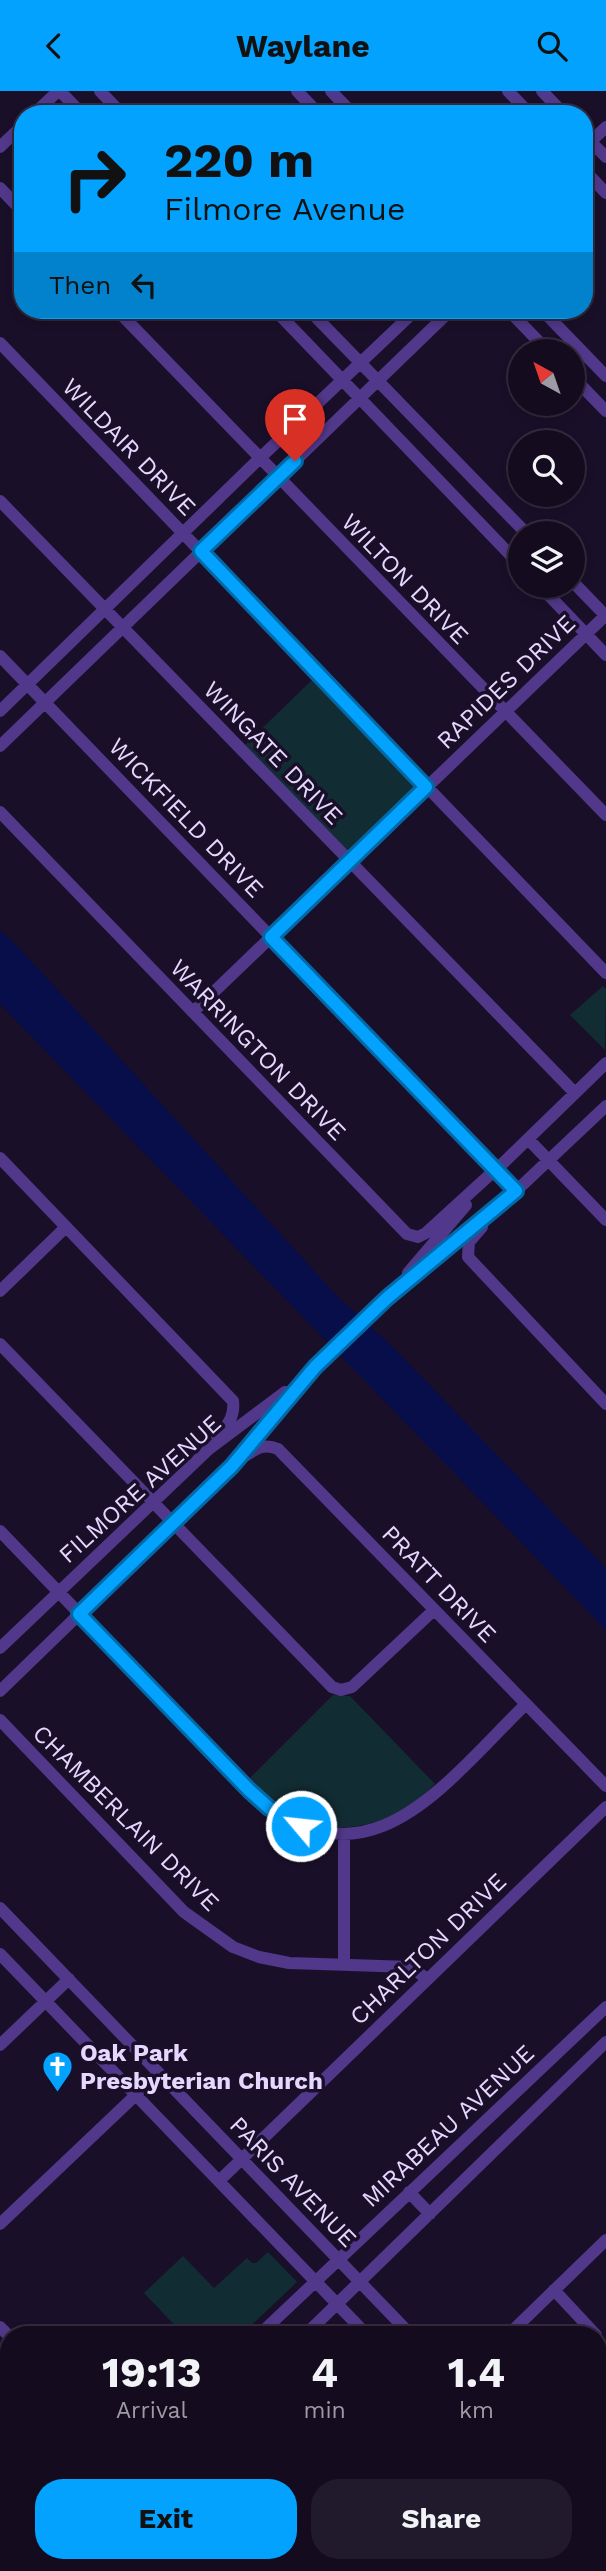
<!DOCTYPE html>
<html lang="en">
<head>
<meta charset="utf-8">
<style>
	body { margin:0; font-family:"Work Sans",sans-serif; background:#21192c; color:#f1f3f6; height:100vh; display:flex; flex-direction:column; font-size:26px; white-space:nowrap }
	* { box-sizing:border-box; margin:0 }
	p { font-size:23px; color:#9d9ba4 }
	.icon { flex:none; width:38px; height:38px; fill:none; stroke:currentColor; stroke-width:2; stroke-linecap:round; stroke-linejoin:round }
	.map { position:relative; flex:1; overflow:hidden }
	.side { position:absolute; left:0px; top:2235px; width:607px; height:247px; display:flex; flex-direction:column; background:#140b1f; border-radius:28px 28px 0 0; box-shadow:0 4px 10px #0003,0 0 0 2px #332b3d }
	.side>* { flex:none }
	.top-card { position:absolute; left:14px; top:14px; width:579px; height:214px; border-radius:28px; box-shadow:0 4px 10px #0003,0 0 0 2px #332b3d; background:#03a2ff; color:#111; overflow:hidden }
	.needle { width:46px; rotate:320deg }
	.controls { position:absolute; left:508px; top:248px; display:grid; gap:14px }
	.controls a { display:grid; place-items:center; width:77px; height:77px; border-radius:50%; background:#140b1f; box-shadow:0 4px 10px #0003,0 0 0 2px #332b3d; font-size:35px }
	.pin { position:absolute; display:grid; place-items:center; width:60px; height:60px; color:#fff; margin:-72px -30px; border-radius:50% 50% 50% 0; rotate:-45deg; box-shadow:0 0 7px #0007 }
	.pin .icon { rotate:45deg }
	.me { position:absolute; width:77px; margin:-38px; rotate:298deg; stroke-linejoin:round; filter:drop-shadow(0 0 5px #0008) }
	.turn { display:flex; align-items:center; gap:24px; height:147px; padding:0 35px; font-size:32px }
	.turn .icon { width:91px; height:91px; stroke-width:2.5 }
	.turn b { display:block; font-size:49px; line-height:60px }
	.then { display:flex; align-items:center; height:66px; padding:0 35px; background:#0003; gap:14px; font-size:26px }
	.eta { display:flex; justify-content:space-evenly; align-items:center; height:119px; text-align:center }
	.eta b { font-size:42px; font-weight:700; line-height:49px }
	.button { display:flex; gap:14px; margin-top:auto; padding:14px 35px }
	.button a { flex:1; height:80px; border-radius:28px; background:#03a2ff; color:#111; font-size:28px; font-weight:700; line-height:80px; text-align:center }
	.button a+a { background:#21192c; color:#f1f3f6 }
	header { display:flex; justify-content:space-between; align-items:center; height:91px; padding:0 35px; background:#03a2ff; color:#111; font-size:32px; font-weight:700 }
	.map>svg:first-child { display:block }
	.green { fill:#122c33 }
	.water { fill:#080e49 }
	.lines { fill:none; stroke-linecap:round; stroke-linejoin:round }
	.minor { stroke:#51388a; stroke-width:12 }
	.route-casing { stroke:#0269a6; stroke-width:18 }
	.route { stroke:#03a2ff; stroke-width:12 }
	.labels { text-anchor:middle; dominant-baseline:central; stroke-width:7; stroke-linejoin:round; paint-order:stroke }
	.street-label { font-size:24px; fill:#e6d7ff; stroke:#1a0f29 }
	.poi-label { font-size:24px; font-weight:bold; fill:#e6d7ff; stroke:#1a0f29; text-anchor:start }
</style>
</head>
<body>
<header><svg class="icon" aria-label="back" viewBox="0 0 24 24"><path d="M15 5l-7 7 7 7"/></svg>Waylane<svg class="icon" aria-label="search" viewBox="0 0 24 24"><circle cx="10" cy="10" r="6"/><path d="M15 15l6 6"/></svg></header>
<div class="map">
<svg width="606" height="2480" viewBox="0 0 606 2480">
	<rect width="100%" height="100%" fill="#1a0f29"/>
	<!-- green -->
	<path class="green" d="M 314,587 L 418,695 L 349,762 L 245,654 Z
		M 603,895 L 606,898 L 605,959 L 570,924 Z
		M 333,1604 L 350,1605 L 435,1693 C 427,1700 420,1709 411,1715 C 379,1735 333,1745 298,1728 C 279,1719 263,1704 248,1689 Z
		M 268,2161 L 297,2191 L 242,2243 L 183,2243 L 144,2202 L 183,2165 L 214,2197 L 247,2167 L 252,2172 L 256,2172 Z"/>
	<!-- water -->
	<path class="water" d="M 0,839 L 22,860 L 338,1206 L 394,1257 L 606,1477 L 606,1539 L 0,913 Z"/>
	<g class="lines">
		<!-- minor -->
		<path class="minor" d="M 60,0 L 82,23
			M 100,0 L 122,23
			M 297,0 L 319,23
			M 331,0 L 353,23
			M 508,0 L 530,23
			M 542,0 L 564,23
			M 34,23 L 58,0
			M 584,44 L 606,66
			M 0,56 L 23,34
			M 584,57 L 606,36
			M 584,79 L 606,102
			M 0,97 L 23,121
			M 117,219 L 606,724
			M 275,219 L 520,474
			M 309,219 L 527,443
			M 508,219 L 549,261
			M 542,219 L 606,285
			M 0,252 L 606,882
			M 572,285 L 606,320
			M 0,410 L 575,1002
			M 572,490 L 606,525
			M 540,495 L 606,564
			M 0,565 L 516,1100
			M 0,620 L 260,367 L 416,219
			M 0,655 L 451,219
			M 0,721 L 407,1143 L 418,1146 L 426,1142 L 495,1079
			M 193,921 L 606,524
			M 528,1048 L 606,1129
			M 0,1067 L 233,1310 C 235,1327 227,1334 217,1346
			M 491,1084 L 606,972
			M 482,1136 L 469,1151 L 468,1166 L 606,1313
			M 408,1182 L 466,1114
			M 0,1200 L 66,1136
			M 0,1253 L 332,1596 L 341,1599 L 352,1596 L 434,1519
			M 245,1365 C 257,1357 264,1352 278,1358 L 606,1695
			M 0,1440 L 249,1699 C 366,1806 443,1694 526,1613
			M 0,1557 L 209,1358 L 285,1301
			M 0,1600 L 232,1375 L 315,1276 L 387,1207 L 516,1100 L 606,1015
			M 0,1629 L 184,1821 L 233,1856 L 259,1866 L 289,1872 L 411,1876 L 427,1888
			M 344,1744 L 344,1872
			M 0,1817 L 411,2244
			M 0,1863 L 367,2244
			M 0,1954 L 69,1888
			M 219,2090 L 606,1716
			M 409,2101 L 430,2123
			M 0,2133 L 159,1982
			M 554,2199 L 596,2244
			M 0,2236 L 9,2245
			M 259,2244 L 606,1916
			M 305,2244 L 606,1951
			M 508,2244 L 606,2149
			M 0,2310 L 9,2302
			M 598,2438 L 606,2446
			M 225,2473 L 232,2480
			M 588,2473 L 595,2480
			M 19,2480 L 26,2473
			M 58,2480 L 66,2473
			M 363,2480 L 371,2473
			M 525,2480 L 533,2473"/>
	</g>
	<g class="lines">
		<defs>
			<path id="route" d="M 295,370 L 201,460 L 426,696 L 271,846 L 516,1100 L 387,1207 L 315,1276 L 232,1375 L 79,1523 L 249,1699 L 269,1717 L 301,1735"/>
		</defs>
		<!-- route casing -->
		<use href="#route" class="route-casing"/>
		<!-- route -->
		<use href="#route" class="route"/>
	</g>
	<!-- icons -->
	<defs>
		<symbol id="church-pin" viewBox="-11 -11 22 30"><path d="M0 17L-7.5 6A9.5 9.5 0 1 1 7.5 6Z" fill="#03a2ff" stroke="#1a0f29"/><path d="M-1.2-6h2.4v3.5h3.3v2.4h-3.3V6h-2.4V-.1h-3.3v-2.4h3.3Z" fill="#fff"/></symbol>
	</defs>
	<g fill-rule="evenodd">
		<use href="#church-pin" x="40" y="1958" width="35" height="47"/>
	</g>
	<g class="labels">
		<!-- street labels -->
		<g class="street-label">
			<text transform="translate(129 356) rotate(46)">WILDAIR DRIVE</text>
			<text transform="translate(405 488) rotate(46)">WILTON DRIVE</text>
			<text transform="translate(506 591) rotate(-44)">RAPIDES DRIVE</text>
			<text transform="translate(273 662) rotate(46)">WINGATE DRIVE</text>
			<text transform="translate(186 727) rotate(46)">WICKFIELD DRIVE</text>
			<text transform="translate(258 959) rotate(46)">WARRINGTON DRIVE</text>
			<text transform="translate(140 1398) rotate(-42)">FILMORE AVENUE</text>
			<text transform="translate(439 1493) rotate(46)">PRATT DRIVE</text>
			<text transform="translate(126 1727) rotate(45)">CHAMBERLAIN DRIVE</text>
			<text transform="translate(428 1858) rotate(-44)">CHARLTON DRIVE</text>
			<text transform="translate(448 2035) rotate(-43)">MIRABEAU AVENUE</text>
			<text transform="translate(293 2091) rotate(46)">PARIS AVENUE</text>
		</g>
		<!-- poi labels -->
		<g class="poi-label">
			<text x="80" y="1962">Oak Park<tspan x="80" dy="28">Presbyterian Church</tspan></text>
		</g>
	</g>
</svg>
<div class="controls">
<a><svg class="needle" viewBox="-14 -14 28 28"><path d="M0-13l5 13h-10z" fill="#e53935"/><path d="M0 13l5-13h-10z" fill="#9d9ba4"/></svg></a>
<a><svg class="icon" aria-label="search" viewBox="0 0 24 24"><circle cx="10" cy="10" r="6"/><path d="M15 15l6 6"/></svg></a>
<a><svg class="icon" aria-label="layers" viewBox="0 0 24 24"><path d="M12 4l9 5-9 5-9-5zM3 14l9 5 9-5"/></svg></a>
</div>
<div class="pin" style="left:295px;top:370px;background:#d93025"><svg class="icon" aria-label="arrive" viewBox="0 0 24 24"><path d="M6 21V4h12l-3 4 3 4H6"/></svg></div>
<svg class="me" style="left:301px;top:1735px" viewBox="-20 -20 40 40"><circle r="17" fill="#03a2ff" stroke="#fff" stroke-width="3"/><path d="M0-11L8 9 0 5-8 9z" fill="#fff"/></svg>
<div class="top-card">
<div class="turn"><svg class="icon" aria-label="right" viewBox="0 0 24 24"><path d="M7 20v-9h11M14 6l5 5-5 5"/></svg><div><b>220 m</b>Filmore Avenue</div></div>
<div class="then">Then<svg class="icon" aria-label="left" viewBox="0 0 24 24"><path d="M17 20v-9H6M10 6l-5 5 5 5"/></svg></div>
</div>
<section class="side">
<div class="eta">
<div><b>19:13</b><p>Arrival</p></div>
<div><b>4</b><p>min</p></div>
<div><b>1.4</b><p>km</p></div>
</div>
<div class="button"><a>Exit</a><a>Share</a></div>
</section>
</div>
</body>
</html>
